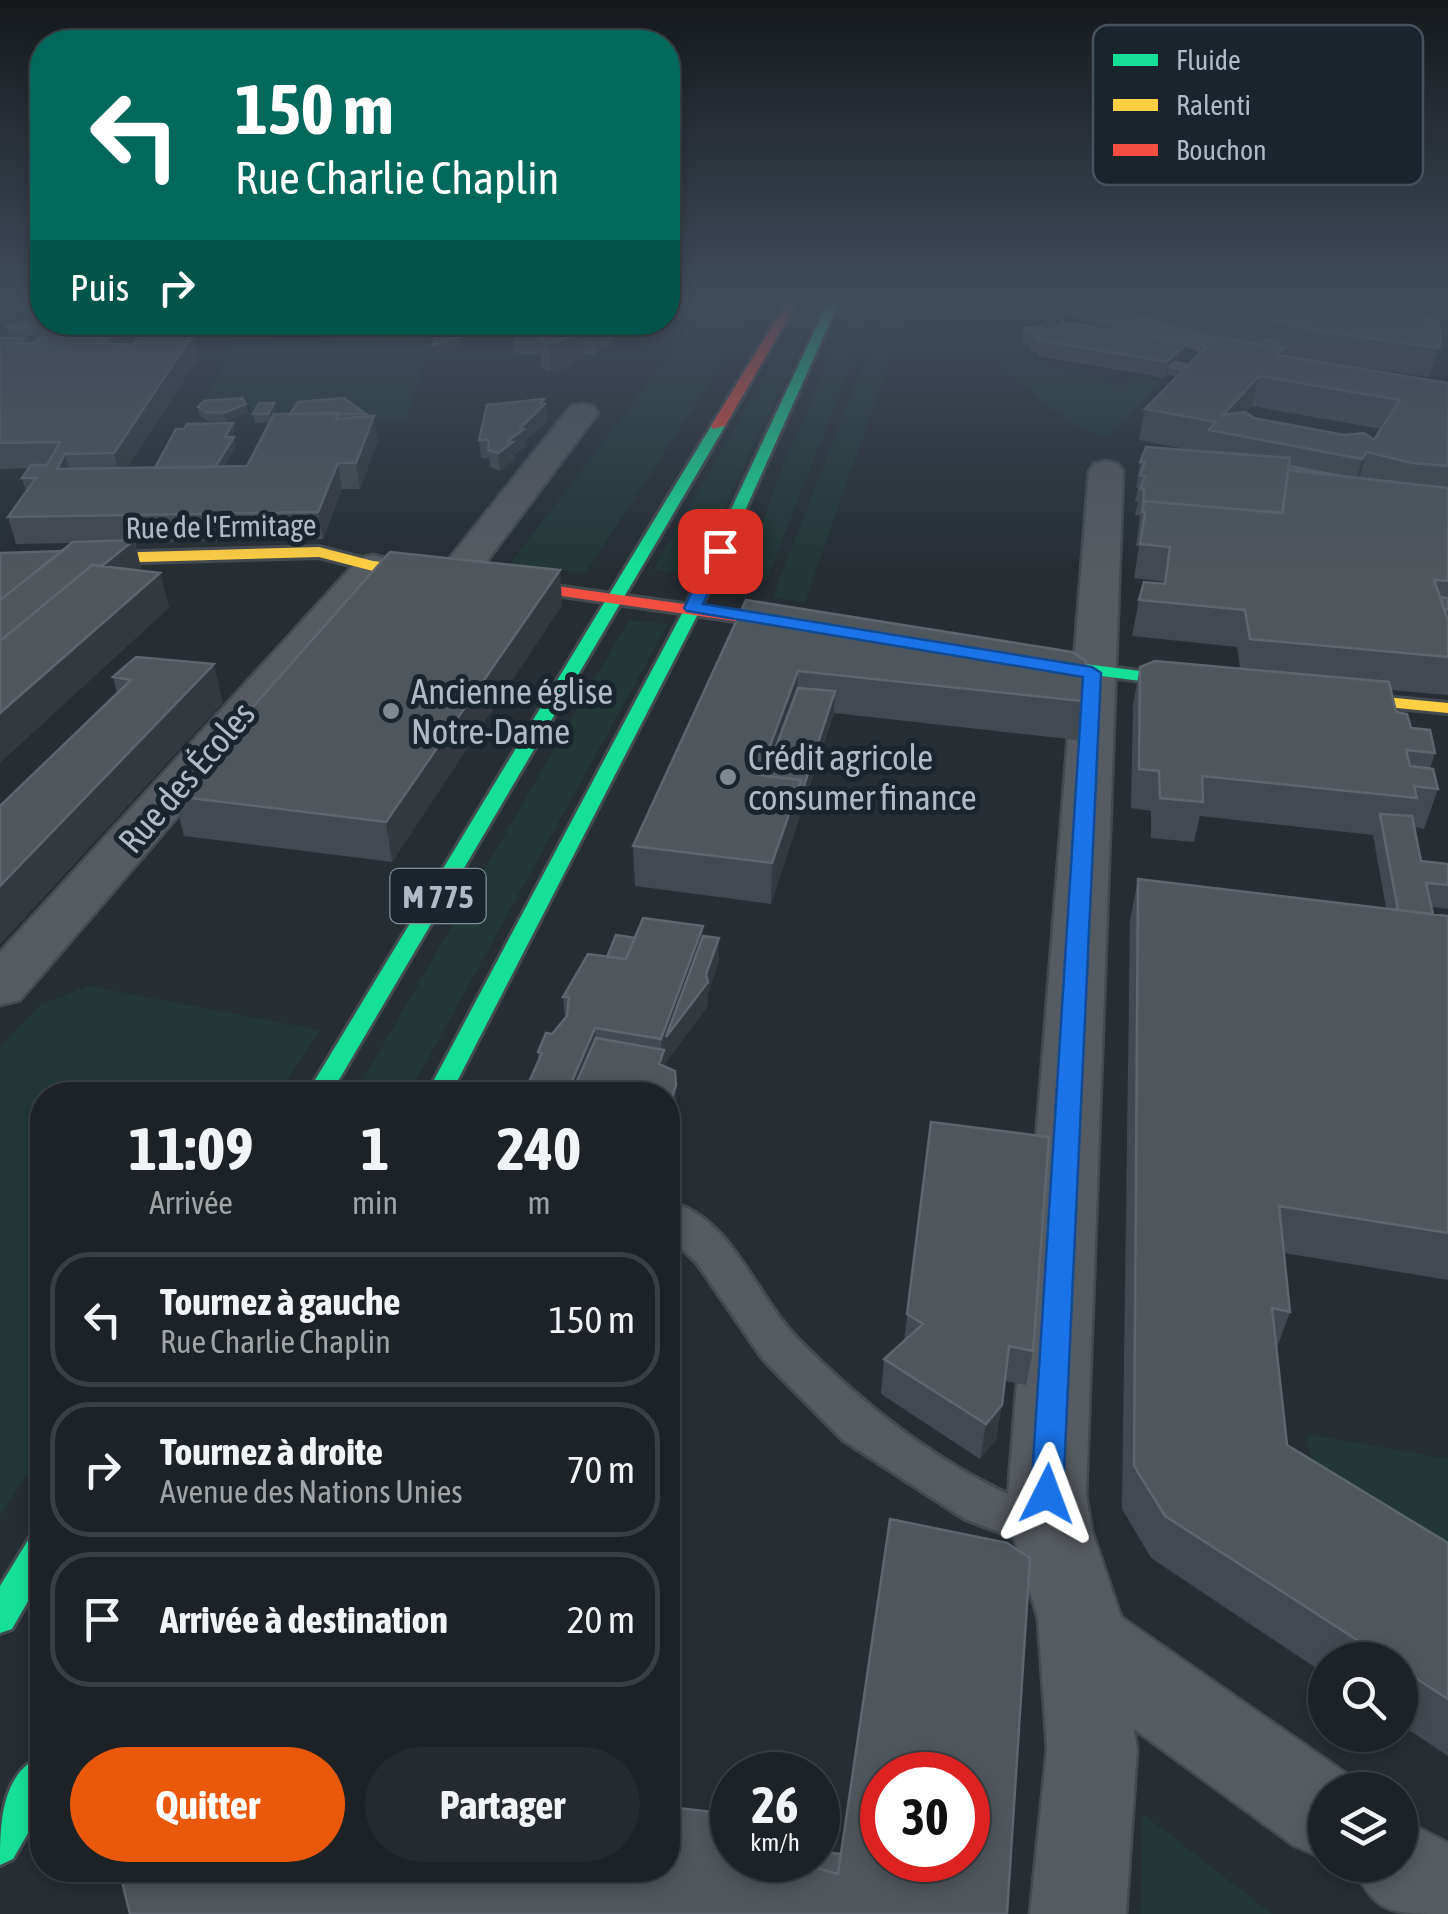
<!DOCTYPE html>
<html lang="fr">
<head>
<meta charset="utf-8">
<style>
	body { margin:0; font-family:"Asap Condensed",sans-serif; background:#252a2e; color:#f1f3f6; height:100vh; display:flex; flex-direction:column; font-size:38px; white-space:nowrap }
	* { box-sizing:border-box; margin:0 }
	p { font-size:32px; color:#a0a4a7 }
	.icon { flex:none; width:55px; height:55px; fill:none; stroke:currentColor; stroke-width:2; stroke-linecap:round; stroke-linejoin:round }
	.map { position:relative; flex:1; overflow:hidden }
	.panel { position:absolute; left:30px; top:1082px; width:650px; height:800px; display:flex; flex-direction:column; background:#1c2226; border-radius:40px; box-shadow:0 5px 15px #0003,0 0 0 2px #3a3f43 }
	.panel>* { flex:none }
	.top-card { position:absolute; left:30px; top:30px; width:650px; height:305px; border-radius:40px; box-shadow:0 5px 15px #0003,0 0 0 2px #3a3f43; background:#00695c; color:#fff; overflow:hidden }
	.controls { position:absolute; left:1308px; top:1642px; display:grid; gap:20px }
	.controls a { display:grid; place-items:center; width:110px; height:110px; border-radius:50%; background:#1c2226; box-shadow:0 5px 15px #0003,0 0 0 2px #3a3f43; font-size:50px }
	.speed { position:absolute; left:710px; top:1752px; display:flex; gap:20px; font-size:50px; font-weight:700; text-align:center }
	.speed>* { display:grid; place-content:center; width:130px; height:130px; border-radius:50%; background:#1c2226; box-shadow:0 5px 15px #0003,0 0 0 2px #3a3f43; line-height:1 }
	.speed small { font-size:25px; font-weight:400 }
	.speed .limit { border:15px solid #d22; background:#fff; color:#111 }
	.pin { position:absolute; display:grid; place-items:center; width:85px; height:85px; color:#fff; margin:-42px; border-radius:20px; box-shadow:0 5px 15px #0006 }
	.me { position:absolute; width:110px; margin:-55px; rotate:3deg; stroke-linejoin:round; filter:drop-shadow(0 0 8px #0008) }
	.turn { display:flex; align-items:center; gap:35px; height:210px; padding:0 40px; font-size:45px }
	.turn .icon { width:130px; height:130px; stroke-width:2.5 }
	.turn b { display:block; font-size:70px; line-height:85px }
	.then { display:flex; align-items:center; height:95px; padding:0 40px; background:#0003; gap:20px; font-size:38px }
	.eta { display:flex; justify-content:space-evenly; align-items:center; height:170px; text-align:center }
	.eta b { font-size:60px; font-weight:700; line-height:70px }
	.button { display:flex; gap:20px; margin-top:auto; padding:20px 40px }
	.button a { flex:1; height:115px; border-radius:60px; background:#ea580c; color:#fff; font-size:40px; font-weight:700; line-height:115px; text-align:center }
	.button a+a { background:#252a2e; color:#f1f3f6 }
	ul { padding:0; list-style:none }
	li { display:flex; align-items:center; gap:30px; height:135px; margin:0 20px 15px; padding:0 20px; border:5px solid #3a3f43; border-radius:40px }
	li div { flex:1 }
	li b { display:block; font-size:38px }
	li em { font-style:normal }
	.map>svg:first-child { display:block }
	.green { fill:#233737 }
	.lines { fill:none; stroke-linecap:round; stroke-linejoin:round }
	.lane-casing { stroke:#434a50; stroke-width:6 }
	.street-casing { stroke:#434a50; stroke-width:5 }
	.fast-casing { stroke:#434a50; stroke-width:6 }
	.slow-casing { stroke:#434a50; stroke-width:6 }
	.jam-casing { stroke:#434a50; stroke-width:6 }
	.lane { fill:#565b61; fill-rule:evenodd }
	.street { fill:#565b61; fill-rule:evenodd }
	.fast { fill:#16e098; fill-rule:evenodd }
	.slow { fill:#ffcf43; fill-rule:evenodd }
	.jam { fill:#f24e42; fill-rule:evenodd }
	.wall { fill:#434950; fill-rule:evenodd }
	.shaded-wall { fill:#33393f }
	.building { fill:#4f565c; stroke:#5e656d; stroke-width:2.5; fill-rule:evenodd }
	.route { fill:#1a73e8; stroke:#114b97; stroke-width:2.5 }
	.poi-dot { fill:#7f8992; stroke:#1a242d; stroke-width:4 }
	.labels { text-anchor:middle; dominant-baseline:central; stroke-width:10; stroke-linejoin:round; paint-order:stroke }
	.far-street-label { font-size:30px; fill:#afbac5; stroke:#1a242d }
	.shield { fill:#1a242d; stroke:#828d97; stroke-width:2.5 }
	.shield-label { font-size:32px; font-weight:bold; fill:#afbac5 }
	.poi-label { font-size:35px; fill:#afbac5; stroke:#1a242d; text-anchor:start }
	.street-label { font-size:35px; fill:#afbac5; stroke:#1a242d }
	.key { fill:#1a242d; stroke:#47515b; stroke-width:2.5 }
	.key-label { font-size:28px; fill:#afbac5 }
</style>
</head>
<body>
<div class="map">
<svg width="1448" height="1914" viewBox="0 0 1448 1914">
	<rect width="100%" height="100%" fill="#262d33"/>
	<!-- green -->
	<path class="green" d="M 711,300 L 764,300 L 586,573 L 510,564 Z
		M 823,300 L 693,574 L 653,570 L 807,301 Z
		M 876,300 L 767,580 L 743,577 L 783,465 L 856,301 Z
		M 888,300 L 911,300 L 805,602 L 772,598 Z
		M 431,337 L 406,422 L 244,423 L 252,410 L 247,405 L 203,402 L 236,341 Z
		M 1003,359 L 1090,374 L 1085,378 L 1125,386 L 1136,377 L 1162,382 L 1107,439 L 1066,421 L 1002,367 Z
		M 629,620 L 668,624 L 408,1095 L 354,1095 Z
		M 88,986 L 320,1030 L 277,1095 L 42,1095 L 42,1451 L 0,1516 L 0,1047 L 40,1005 Z
		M 1307,1434 L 1448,1459 L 1448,1579 L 1315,1497 Z
		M 1143,1814 L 1272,1914 L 1141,1914 Z"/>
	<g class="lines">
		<defs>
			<path id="lane" d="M 676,1204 C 733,1222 757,1298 797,1338 C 855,1397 922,1452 997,1489 C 1019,1500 1045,1507 1069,1516 L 1076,1531 L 1069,1546 L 1052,1552 L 965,1519 L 843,1440 L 763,1359 L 697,1263 L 668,1235 L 668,1207 Z"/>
			<path id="street" d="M 1038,300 L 1083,300 L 1284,356 L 1289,362 L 1284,368 L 1274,371 L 1042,306 Z
				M 582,404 L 593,406 L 598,413 L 469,585 L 455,589 L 441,585 L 436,577 L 441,569 L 571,406 Z
				M 1106,461 L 1118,464 L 1123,471 L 1086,1495 L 1092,1531 L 1121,1617 L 1357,1781 L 1361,1790 L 1325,1790 L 1325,1859 L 1293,1845 L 1134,1729 L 1137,1749 L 1126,1914 L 1030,1914 L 1047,1749 L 1038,1619 L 1012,1531 L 1008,1495 L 1089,471 L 1094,464 Z
				M 373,555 L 386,558 L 392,566 L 386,574 L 20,1000 L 0,1005 L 0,952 L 360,558 Z
				M 1400,1818 L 1448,1843 L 1448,1914 C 1390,1914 1376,1914 1352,1865 L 1400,1865 Z"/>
			<path id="fast" d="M 829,300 L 840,300 L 701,608 L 450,1095 L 426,1095 L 685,608 Z
				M 713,423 L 725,426 L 330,1095 L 306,1095 Z
				M 1014,655 L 1211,680 L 1220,685 L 1211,690 L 1008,664 L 1008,656 Z
				M 42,1533 L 42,1577 L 12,1629 L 0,1633 L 0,1586 L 30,1537 Z
				M 42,1756 L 42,1809 L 13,1859 L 0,1865 C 0,1827 0,1773 42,1756 Z"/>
			<path id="slow" d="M 319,547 L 373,561 L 422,567 L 430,572 L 422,577 L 373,571 L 319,557 L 0,566 L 0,556 Z
				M 1322,691 L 1448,703 L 1448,713 L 1316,700 L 1316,692 Z"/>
			<path id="jam" d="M 788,300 L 799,300 L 725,426 L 713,429 L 711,426 Z
				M 422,567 L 811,622 L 819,627 L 811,632 L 416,575 L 416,569 Z"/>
		</defs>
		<!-- lane casing -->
		<use href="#lane" class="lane-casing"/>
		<!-- street casing -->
		<use href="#street" class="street-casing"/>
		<!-- fast casing -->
		<use href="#fast" class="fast-casing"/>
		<!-- slow casing -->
		<use href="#slow" class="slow-casing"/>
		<!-- jam casing -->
		<use href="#jam" class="jam-casing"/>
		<!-- lane -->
		<use href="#lane" class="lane"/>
		<!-- street -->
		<use href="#street" class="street"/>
		<!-- fast -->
		<use href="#fast" class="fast"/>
		<!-- slow -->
		<use href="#slow" class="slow"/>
		<!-- jam -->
		<use href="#jam" class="jam"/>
	</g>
	<!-- wall -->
	<path class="wall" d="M 2,300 L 42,300 L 42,322 L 452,322 L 460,337 L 461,345 L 434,353 L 433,345 L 436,332 L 193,336 L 197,359 L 127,468 L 155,468 L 233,423 L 234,432 L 232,437 L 236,446 L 223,467 L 247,466 L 274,414 L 366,414 L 378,440 L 360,489 L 342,489 L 323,539 L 135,542 L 141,568 L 138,570 L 160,573 L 169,608 L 62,551 L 72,543 L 16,544 L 8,517 L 26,492 L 22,478 L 29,468 L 0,469 L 0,338 L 25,343 L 35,343 L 39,339 L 35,339 L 33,335 L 8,335 L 6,327 L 30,322 L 27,311 L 31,307 L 9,305 ZM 139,337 L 132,345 L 110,344 L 109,338 Z
		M 1168,300 L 1448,300 L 1448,319 L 1427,317 L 1427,319 L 1441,336 L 1430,377 L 1304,359 L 1282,353 L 1281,356 L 1448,383 L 1448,695 L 1391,690 L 1396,712 L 1435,753 L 1430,769 L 1438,789 L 1424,829 L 1414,827 L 1421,861 L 1448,864 L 1448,909 L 1432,907 L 1433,914 L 1448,916 L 1448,1280 L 1284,1253 L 1290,1312 L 1276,1350 L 1287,1445 L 1448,1543 L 1448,1756 L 1400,1724 L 1400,1660 L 1325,1660 L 1325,1674 L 1151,1558 L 1122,1509 L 1130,920 L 1138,879 L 1386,908 L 1373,835 L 1200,816 L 1194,842 L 1151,838 L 1151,811 L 1131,808 L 1133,705 L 1140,667 L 1240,669 L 1237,647 L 1132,636 L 1139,600 L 1164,583 L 1164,582 L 1134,578 L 1139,546 L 1136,546 L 1140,516 L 1135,515 L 1138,502 L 1135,502 L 1138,488 L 1136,488 L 1140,462 L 1196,451 L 1139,440 L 1145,409 L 1177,377 L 1168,375 L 1164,378 L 1038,356 L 1039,353 L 1029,351 L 1030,347 L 1021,344 L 1023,328 L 1051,331 L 1184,359 L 1180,363 L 1189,365 L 1199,354 L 1201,346 L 1238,341 L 1173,323 L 1165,315 ZM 1252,406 L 1381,429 L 1374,440 L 1254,418 L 1246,413 Z
		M 515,322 L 629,322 L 609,347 L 601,347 L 594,355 L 585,354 L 565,369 L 550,372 L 541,367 L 541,355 L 514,354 L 512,326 Z
		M 544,399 L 547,421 L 525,441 L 526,446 L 514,455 L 515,459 L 500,471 L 490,467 L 489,458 L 481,458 L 479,440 Z
		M 274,403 L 275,412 L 270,422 L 255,423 L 253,414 Z
		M 246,404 L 248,412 L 226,422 L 208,421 L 200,416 L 198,407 Z
		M 746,600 L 1083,701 L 1077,740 L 834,713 L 771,904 L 635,886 L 633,846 Z
		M 562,605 L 392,862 L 184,836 L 174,796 Z
		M 136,657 L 223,702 L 0,944 L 0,806 L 117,693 L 113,677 Z
		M 703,936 L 719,938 L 719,961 L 708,993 L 708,1005 L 667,1061 L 664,1067 L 677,1109 L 538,1062 L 538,1052 L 565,1019 L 563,997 L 607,957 L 635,938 Z
		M 931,1122 L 1033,1351 L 1026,1385 L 1005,1381 L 996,1440 L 980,1459 L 881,1394 L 884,1359 L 904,1341 Z"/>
	<!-- shaded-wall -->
	<path class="shaded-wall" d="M 1432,300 L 1424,327 L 1410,346 L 1418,318 Z
		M 596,322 L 600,322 L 601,347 L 594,355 L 592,326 Z
		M 607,322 L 629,322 L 609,347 Z
		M 583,326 L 585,354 L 565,369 L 550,372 L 548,343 Z
		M 192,336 L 197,359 L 120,478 L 114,453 Z
		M 460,337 L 461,345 L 434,353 L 433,345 Z
		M 1187,343 L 1184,359 L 1175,368 L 1169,367 L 1168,375 L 1164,378 L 1167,362 Z
		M 1259,376 L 1252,406 L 1228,433 L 1223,415 Z
		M 544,399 L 547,421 L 525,441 L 526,446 L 514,455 L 515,459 L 500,471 L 498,453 Z
		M 274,403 L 275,412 L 270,422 L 268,414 Z
		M 246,404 L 248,412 L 226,422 L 224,413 Z
		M 374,416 L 378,440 L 360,489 L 356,463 Z
		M 233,423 L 234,432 L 227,446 L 225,437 Z
		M 234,437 L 236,446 L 214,480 L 212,471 Z
		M 1367,452 L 1358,484 L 1354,491 L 1362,459 Z
		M 65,454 L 72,480 L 57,469 Z
		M 338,463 L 342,489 L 323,539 L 318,512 Z
		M 134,540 L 141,568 L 0,689 L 0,651 Z
		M 560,570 L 562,605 L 392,862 L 386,822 Z
		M 160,573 L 169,608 L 0,763 L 0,713 Z
		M 214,664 L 223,702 L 0,944 L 0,886 Z
		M 798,671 L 797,709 L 766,794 L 759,775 Z
		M 835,691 L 834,712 L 771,904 L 772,863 L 801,780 Z
		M 703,926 L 703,959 L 706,974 L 719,938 L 719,961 L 708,993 L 708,1005 L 667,1061 L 664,1067 L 659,1064 L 662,1056 L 661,1039 Z
		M 595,1028 L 597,1062 L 583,1095 L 566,1095 Z
		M 676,1085 L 677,1109 L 668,1138 L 668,1111 Z
		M 1002,1405 L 996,1440 L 980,1459 L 986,1424 Z
		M 670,1779 L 672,1818 L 669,1846 L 668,1802 Z"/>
	<!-- building -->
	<path class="building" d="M 37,300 L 42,300 L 42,311 L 27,311 Z
		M 1198,300 L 1431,300 L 1418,318 L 1438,320 L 1441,336 L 1439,348 L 1311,330 Z
		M 25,322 L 30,322 L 31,327 L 6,327 Z
		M 438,322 L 453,323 L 460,337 L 433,345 Z
		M 515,322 L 596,322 L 592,326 L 583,326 L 563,340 L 548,343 L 539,338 L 550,326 L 512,326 Z
		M 1063,322 L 1187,343 L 1167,362 L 1040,340 L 1043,338 L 1031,336 L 1035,332 L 1023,328 L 1041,327 L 1051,331 Z
		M 139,336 L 192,336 L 114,453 L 65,454 L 57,469 L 247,466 L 274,414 L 339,413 L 336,419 L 374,416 L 356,463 L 338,463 L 318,512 L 8,517 L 36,478 L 22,478 L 31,465 L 47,465 L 60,442 L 0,443 L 0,338 L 24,338 L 19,343 L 35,343 L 40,338 L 109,337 L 101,343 L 132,345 Z
		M 1217,337 L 1262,345 L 1266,340 L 1278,342 L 1274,347 L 1283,348 L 1277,355 L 1448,383 L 1448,466 L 1412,463 L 1367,452 L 1362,459 L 1209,430 L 1216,422 L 1145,409 L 1206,347 L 1201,346 L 1206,341 ZM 1259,376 L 1400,400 L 1374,440 L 1364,433 L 1344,435 L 1254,418 L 1245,412 L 1223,415 Z
		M 1174,362 L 1189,365 L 1184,370 L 1169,367 Z
		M 242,398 L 246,404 L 224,413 L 206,412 L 198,407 L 204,401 Z
		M 344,398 L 366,414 L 290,414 L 298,402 Z
		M 544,399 L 541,403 L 545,404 L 520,428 L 524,429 L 508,441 L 513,442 L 498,453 L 488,450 L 489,440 L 479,440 L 487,405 Z
		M 259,403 L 274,403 L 268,414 L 253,414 Z
		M 233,423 L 225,437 L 234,437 L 215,467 L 155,468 L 176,429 L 184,429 L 187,424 Z
		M 1146,447 L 1290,458 L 1282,513 L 1144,501 L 1143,505 L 1144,489 L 1140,489 L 1145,476 L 1140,475 L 1145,462 L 1140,462 Z
		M 1289,466 L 1341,476 L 1288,470 Z
		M 1288,470 L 1448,488 L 1448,581 L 1434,580 L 1448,620 L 1448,657 L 1250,639 L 1245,610 L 1139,600 L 1144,582 L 1165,584 L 1170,547 L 1140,544 L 1145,512 L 1142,512 L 1144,501 L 1283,513 Z
		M 134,540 L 102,566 L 92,565 L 0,641 L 0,600 L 73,542 Z
		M 62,551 L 0,600 L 0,553 Z
		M 390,552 L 560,570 L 386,822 L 174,796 Z
		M 92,565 L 160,573 L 0,713 L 0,641 Z
		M 1440,597 L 1448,598 L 1448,610 L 1444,609 Z
		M 746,600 L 1072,652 L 1086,661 L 1083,701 L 798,671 L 759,775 L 801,780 L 772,863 L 633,846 Z
		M 136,657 L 214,664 L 0,886 L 0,806 L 131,680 L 113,677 Z
		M 1155,661 L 1389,682 L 1396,712 L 1407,714 L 1411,728 L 1430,730 L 1435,753 L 1406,750 L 1410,766 L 1433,769 L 1438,789 L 1414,786 L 1417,798 L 1202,776 L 1203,802 L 1160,798 L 1159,771 L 1139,769 L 1140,667 Z
		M 798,688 L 835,691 L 800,798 L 801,780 L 765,776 Z
		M 1380,814 L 1412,816 L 1421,861 L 1448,864 L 1448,885 L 1426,883 L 1433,914 L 1398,910 Z
		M 1138,879 L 1448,916 L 1448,1233 L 1279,1206 L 1290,1312 L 1272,1308 L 1287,1445 L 1448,1543 L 1448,1699 L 1400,1668 L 1400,1660 L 1388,1660 L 1165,1516 L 1134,1466 Z
		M 643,918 L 703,926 L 661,1039 L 595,1028 L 566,1095 L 523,1095 L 542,1053 L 538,1052 L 546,1033 L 552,1034 L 567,1016 L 569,997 L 563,997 L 588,954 L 626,959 Z
		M 616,935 L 635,938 L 626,959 L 607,957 Z
		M 703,936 L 719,938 L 706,974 L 708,982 L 666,1037 Z
		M 596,1038 L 664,1050 L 659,1064 L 675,1071 L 676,1085 L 668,1111 L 668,1095 L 571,1095 Z
		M 931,1122 L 1049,1137 L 1033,1351 L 1009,1346 L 1002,1405 L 986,1424 L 884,1359 L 923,1324 L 907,1314 Z
		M 890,1519 L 1007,1543 L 1030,1558 L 1007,1914 L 130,1914 L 119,1870 L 668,1870 L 668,1807 L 732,1814 L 732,1860 L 789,1860 L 838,1874 ZM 882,1775 L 968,1775 L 968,1860 L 882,1860 Z
		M 818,1851 L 841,1854 L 838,1874 L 789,1860 L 818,1860 Z"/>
	<!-- sky -->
	<linearGradient id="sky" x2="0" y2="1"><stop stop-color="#15191c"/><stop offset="0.53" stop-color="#414c5b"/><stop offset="1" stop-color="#414c5b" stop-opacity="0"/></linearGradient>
	<rect width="1448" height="568" fill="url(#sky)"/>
	<!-- route -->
	<path class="route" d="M 720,546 L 728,551 L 703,604 L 1092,667 L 1101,673 L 1063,1494 L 1058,1505 L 1047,1509 L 1035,1505 L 1031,1494 L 1083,677 L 687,611 L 684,608 L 712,551 Z"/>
	<!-- markers -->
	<g class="poi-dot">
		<circle cx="391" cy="711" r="10"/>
		<circle cx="728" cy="777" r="10"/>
	</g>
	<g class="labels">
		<!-- far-street labels -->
		<g class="far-street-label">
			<text transform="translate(221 526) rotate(-1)">Rue de l'Ermitage</text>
		</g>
		<!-- shield labels -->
		<rect class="shield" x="390.5" y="869" width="95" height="54" rx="8"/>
		<g class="shield-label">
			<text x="438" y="896">M 775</text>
		</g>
		<!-- poi labels -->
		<g class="poi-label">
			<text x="411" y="691">Ancienne église<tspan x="411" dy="40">Notre-Dame</tspan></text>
			<text x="748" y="757">Crédit agricole<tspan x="748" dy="40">consumer finance</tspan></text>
		</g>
		<!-- street labels -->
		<g class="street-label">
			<text transform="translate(186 777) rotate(-49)">Rue des Écoles</text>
		</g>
	</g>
	<!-- legend -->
	<rect x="1093" y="25" width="330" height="160" rx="15" class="key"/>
	<rect x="1113" y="54" width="45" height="12" fill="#16e098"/>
	<rect x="1113" y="99" width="45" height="12" fill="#ffcf43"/>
	<rect x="1113" y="144" width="45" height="12" fill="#f24e42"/>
	<g class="key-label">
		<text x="1176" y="70">Fluide</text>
		<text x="1176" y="115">Ralenti</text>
		<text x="1176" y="160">Bouchon</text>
	</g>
</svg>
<div class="controls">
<a><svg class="icon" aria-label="search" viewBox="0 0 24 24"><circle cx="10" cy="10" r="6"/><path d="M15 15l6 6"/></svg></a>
<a><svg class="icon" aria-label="layers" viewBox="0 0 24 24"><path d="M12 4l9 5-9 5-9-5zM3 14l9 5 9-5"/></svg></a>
</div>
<div class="speed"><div>26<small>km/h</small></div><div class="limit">30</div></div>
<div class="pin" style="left:720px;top:551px;background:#d93025"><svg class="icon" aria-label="arrive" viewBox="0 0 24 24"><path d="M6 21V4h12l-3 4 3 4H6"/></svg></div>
<svg class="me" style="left:1047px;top:1494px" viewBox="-20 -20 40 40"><path d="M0-17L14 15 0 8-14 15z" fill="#1a73e8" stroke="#fff" stroke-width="4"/></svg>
<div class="top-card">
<div class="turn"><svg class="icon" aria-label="left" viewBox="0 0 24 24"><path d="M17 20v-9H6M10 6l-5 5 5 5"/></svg><div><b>150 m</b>Rue Charlie Chaplin</div></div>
<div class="then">Puis<svg class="icon" aria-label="right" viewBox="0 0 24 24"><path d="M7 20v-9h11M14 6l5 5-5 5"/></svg></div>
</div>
<section class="panel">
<div class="eta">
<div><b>11:09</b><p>Arrivée</p></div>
<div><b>1</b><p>min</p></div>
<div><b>240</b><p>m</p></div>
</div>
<ul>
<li><svg class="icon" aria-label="left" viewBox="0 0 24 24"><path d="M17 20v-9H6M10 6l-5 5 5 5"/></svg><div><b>Tournez à gauche</b><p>Rue Charlie Chaplin</p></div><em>150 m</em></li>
<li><svg class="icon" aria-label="right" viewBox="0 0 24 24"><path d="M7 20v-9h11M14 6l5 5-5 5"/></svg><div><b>Tournez à droite</b><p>Avenue des Nations Unies</p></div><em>70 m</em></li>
<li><svg class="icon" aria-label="arrive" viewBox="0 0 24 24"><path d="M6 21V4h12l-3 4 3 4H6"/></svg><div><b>Arrivée à destination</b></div><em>20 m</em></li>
</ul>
<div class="button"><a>Quitter</a><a>Partager</a></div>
</section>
</div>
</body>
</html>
